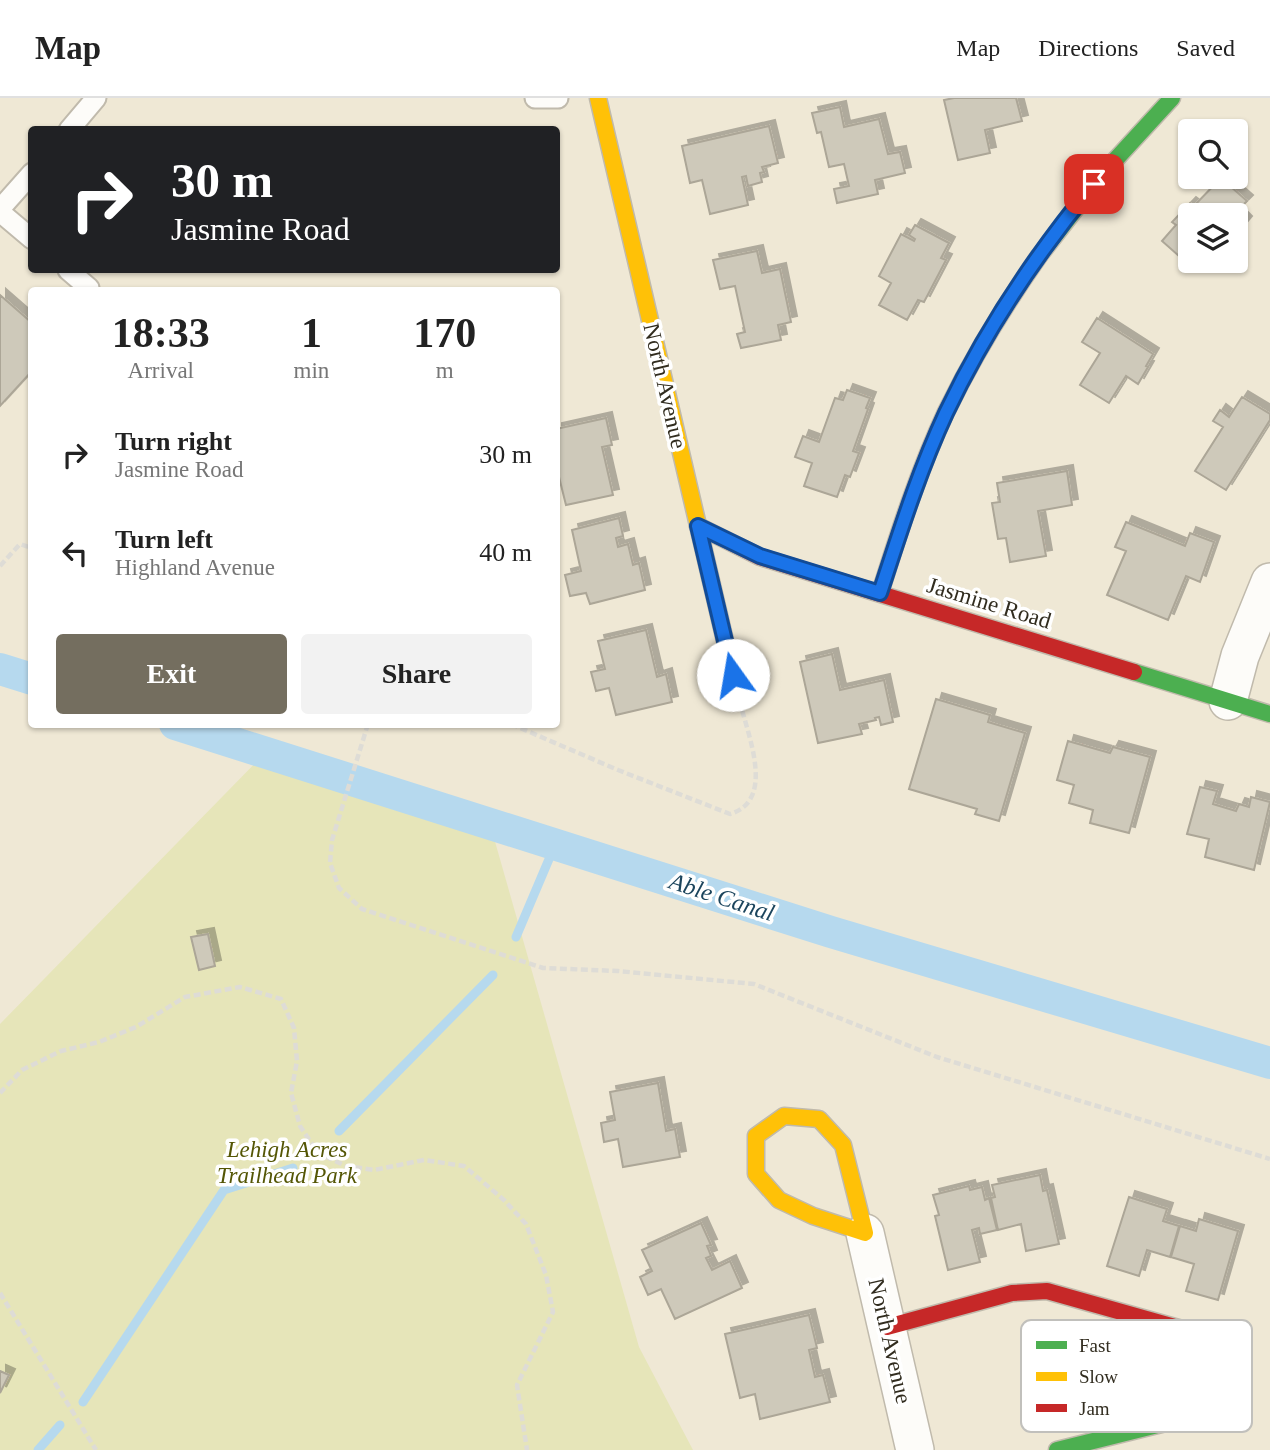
<!DOCTYPE html>
<html lang="en">
<head>
<meta charset="utf-8">
<style>
	body { margin:0; font-family:Georgia,serif; background:#f2f2f2; color:#222; height:100vh; display:flex; flex-direction:column; font-size:26px; white-space:nowrap }
	* { box-sizing:border-box; margin:0 }
	p { font-size:23px; color:#767676 }
	.icon { flex:none; width:38px; height:38px; fill:none; stroke:currentColor; stroke-width:2; stroke-linecap:round; stroke-linejoin:round }
	.map { position:relative; flex:1; overflow:hidden }
	.sheet { position:absolute; left:28px; top:189px; width:532px; height:441px; display:flex; flex-direction:column; background:#fff; border-radius:7px; box-shadow:0 2px 5px #0004 }
	.sheet>* { flex:none }
	.banner { position:absolute; left:28px; top:28px; width:532px; height:147px; border-radius:7px; box-shadow:0 2px 5px #0004; background:#202124; color:#fff; overflow:hidden }
	.controls { position:absolute; left:1178px; top:21px; display:grid; gap:14px }
	.controls a { display:grid; place-items:center; width:70px; height:70px; border-radius:7px; background:#fff; box-shadow:0 2px 5px #0004; font-size:35px }
	.pin { position:absolute; display:grid; place-items:center; width:60px; height:60px; color:#fff; margin:-30px; border-radius:14px; box-shadow:0 4px 10px #0006 }
	.me { position:absolute; width:77px; margin:-38px; rotate:347deg; stroke-linejoin:round; filter:drop-shadow(0 0 5px #0008) }
	.turn { display:flex; align-items:center; gap:24px; height:147px; padding:0 28px; font-size:32px }
	.turn .icon { width:91px; height:91px; stroke-width:2.5 }
	.turn b { display:block; font-size:49px; line-height:60px }
	.eta { display:flex; justify-content:space-evenly; align-items:center; height:119px; text-align:center }
	.eta b { font-size:42px; font-weight:700; line-height:49px }
	.action { display:flex; gap:14px; margin-top:auto; padding:14px 28px }
	.action a { flex:1; height:80px; border-radius:7px; background:#746e5f; color:#fff; font-size:28px; font-weight:700; line-height:80px; text-align:center }
	.action a+a { background:#f2f2f2; color:#222 }
	ul { padding:0; list-style:none }
	li { display:flex; align-items:center; gap:21px; height:98px; padding:0 28px }
	li div { flex:1 }
	li b { display:block; font-size:26px }
	li em { font-style:normal }
	header { display:flex; align-items:center; gap:42px; box-sizing:border-box; height:98px; padding:0 35px; background:#fff; border-bottom:2px solid #e0e0e0 }
	header strong { font-size:33px }
	nav { display:flex; gap:38px; margin-inline-start:auto; font-size:24px }
	.map>svg:first-child { display:block }
	.green { fill:#e6e5b9 }
	.lines { fill:none; stroke-linecap:round; stroke-linejoin:round }
	.stream { stroke:#b6d9ee; stroke-width:9 }
	.canal { stroke:#b6d9ee; stroke-width:32 }
	.building { fill:#cec9ba; stroke:#aca697; stroke-width:2; filter:url(#shadow) }
	.lane-casing { stroke:#c0baac; stroke-width:23 }
	.street-casing { stroke:#c0baac; stroke-width:40 }
	.fast-casing { stroke:#c0baac; stroke-width:19 }
	.slow-casing { stroke:#c0baac; stroke-width:19 }
	.jam-casing { stroke:#c0baac; stroke-width:19 }
	.path { stroke:#dedcd6; stroke-width:4.5; stroke-dasharray:7 3.5; stroke-linecap:butt }
	.lane { stroke:#fdfcf9; stroke-width:19 }
	.street { stroke:#fdfcf9; stroke-width:37 }
	.fast { stroke:#4caf50; stroke-width:16 }
	.slow { stroke:#ffc107; stroke-width:16 }
	.jam { stroke:#c62828; stroke-width:16 }
	.route-casing { stroke:#114b97; stroke-width:18 }
	.route { stroke:#1a73e8; stroke-width:12 }
	.labels { text-anchor:middle; dominant-baseline:central; stroke-width:7; stroke-linejoin:round; paint-order:stroke }
	.street-label { font-size:23px; fill:#312c1f; stroke:#fff }
	.park-label { font-size:23px; font-style:italic; fill:#545605; stroke:#fff }
	.water-label { font-size:24px; font-style:italic; fill:#1c455d; stroke:#fff }
	.key { fill:#fff; stroke:#c1c0bc; stroke-width:2 }
	.key-label { font-size:19px; fill:#312c1f }
</style>
</head>
<body>
<header>
<strong>Map</strong>
<nav><a>Map</a><a>Directions</a><a>Saved</a></nav>
</header>
<div class="map">
<svg width="1270" height="1352" viewBox="0 0 1270 1352">
	<defs>
		<filter id="shadow"><feDropShadow dx="6" dy="-6" stdDeviation="0" flood-color="#0004"/></filter>
	</defs>
	<rect width="100%" height="100%" fill="#efe8d5"/>
	<!-- green -->
	<path class="green" d="M 265,655 L 490,726 L 639,1249 L 693,1352 L 0,1352 L 0,926 Z"/>
	<g class="lines">
		<!-- stream -->
		<path class="stream" d="M 516,839 L 555,747
			M 339,1033 L 493,877
			M 83,1304 L 224,1092 L 293,1070
			M 38,1352 L 60,1327"/>
		<!-- canal -->
		<path class="canal" d="M 0,571 L 32,581
			M 175,626 L 831,834 L 1270,965"/>
	</g>
	<!-- building -->
	<path class="building" d="M 954,0 L 1016,0 L 1022,23 L 985,32 L 990,55 L 958,62 L 944,2 Z
		M 840,9 L 844,29 L 879,21 L 888,56 L 900,54 L 905,75 L 875,82 L 878,96 L 837,105 L 834,91 L 849,88 L 844,66 L 829,69 L 821,34 L 817,35 L 812,15 Z
		M 769,28 L 778,65 L 762,69 L 764,74 L 760,75 L 762,84 L 748,88 L 746,78 L 742,79 L 748,107 L 710,116 L 702,82 L 690,85 L 682,48 Z
		M 1221,80 L 1247,103 L 1236,114 L 1246,124 L 1236,136 L 1236,117 L 1190,117 L 1191,163 L 1188,166 L 1162,143 L 1176,127 L 1172,124 L 1190,105 L 1194,108 Z
		M 915,127 L 949,145 L 941,160 L 946,162 L 924,204 L 918,202 L 907,222 L 879,207 L 891,185 L 879,178 L 901,136 L 914,143 L 915,141 L 909,137 Z
		M 757,153 L 762,175 L 780,171 L 791,224 L 778,227 L 781,242 L 741,250 L 737,236 L 745,234 L 735,188 L 720,191 L 713,162 Z
		M 0,197 L 32,225 L 32,273 L 0,308 Z
		M 1097,220 L 1153,256 L 1146,268 L 1148,269 L 1138,286 L 1126,278 L 1109,305 L 1080,287 L 1100,255 L 1082,244 Z
		M 847,292 L 870,300 L 866,310 L 868,311 L 853,353 L 859,355 L 850,379 L 845,377 L 837,399 L 804,388 L 812,365 L 795,359 L 803,338 L 819,344 L 835,300 L 843,302 Z
		M 1242,299 L 1270,316 L 1270,322 L 1226,392 L 1195,373 L 1223,329 L 1213,323 L 1220,312 L 1229,319 Z
		M 606,320 L 612,347 L 602,349 L 613,397 L 566,407 L 556,367 L 556,331 Z
		M 1067,373 L 1072,407 L 1038,413 L 1046,458 L 1010,464 L 1006,440 L 998,441 L 992,405 L 1000,404 L 997,385 Z
		M 619,420 L 623,438 L 616,440 L 618,449 L 628,446 L 633,467 L 639,465 L 645,492 L 590,506 L 586,495 L 570,498 L 565,477 L 581,473 L 572,432 Z
		M 1126,424 L 1185,448 L 1190,435 L 1214,444 L 1200,484 L 1186,478 L 1168,522 L 1107,497 L 1126,453 L 1115,449 Z
		M 646,532 L 657,579 L 666,576 L 672,604 L 616,617 L 609,590 L 596,593 L 591,574 L 605,571 L 598,543 Z
		M 832,556 L 840,592 L 884,582 L 893,624 L 881,627 L 879,619 L 875,620 L 876,622 L 859,626 L 862,636 L 818,645 L 800,564 Z
		M 936,601 L 990,617 L 988,624 L 1025,635 L 999,723 L 975,716 L 977,711 L 909,691 Z
		M 1068,643 L 1110,655 L 1113,649 L 1150,659 L 1129,735 L 1090,725 L 1093,712 L 1069,705 L 1074,687 L 1057,682 Z
		M 1200,689 L 1217,693 L 1213,706 L 1236,713 L 1239,706 L 1249,709 L 1251,699 L 1270,704 L 1254,772 L 1205,759 L 1209,741 L 1187,736 Z
		M 208,836 L 215,868 L 199,872 L 191,839 Z
		M 658,985 L 666,1033 L 675,1031 L 680,1059 L 623,1069 L 618,1041 L 604,1044 L 601,1025 L 615,1022 L 610,994 Z
		M 1040,1077 L 1043,1093 L 1047,1092 L 1059,1146 L 1026,1153 L 1021,1126 L 998,1132 L 991,1100 L 995,1099 L 992,1087 Z
		M 969,1088 L 970,1092 L 982,1089 L 985,1102 L 989,1100 L 997,1132 L 980,1136 L 979,1130 L 972,1132 L 980,1164 L 948,1172 L 935,1118 L 939,1117 L 933,1097 Z
		M 1129,1099 L 1167,1111 L 1163,1123 L 1179,1128 L 1170,1159 L 1147,1152 L 1139,1178 L 1107,1168 Z
		M 1199,1121 L 1238,1133 L 1218,1202 L 1186,1193 L 1194,1166 L 1171,1159 L 1180,1128 L 1196,1133 Z
		M 701,1125 L 711,1147 L 707,1148 L 711,1158 L 706,1160 L 712,1172 L 730,1163 L 742,1190 L 675,1221 L 661,1191 L 648,1197 L 640,1179 L 652,1173 L 642,1152 Z
		M 809,1217 L 817,1250 L 809,1252 L 815,1279 L 823,1277 L 830,1304 L 760,1321 L 755,1296 L 740,1300 L 725,1236 Z
		M 0,1273 L 9,1277 L 0,1295 Z"/>
	<g class="lines">
		<defs>
			<path id="lane" d="M 535,0 L 558,0
				M 69,32 L 96,0
				M 0,111 L 32,75
				M 0,114 L 32,141
				M 68,172 L 89,190"/>
			<path id="street" d="M 1228,603 L 1240,558 L 1270,484
				M 865,1135 L 915,1352"/>
			<path id="fast" d="M 1039,158 L 1106,72 L 1172,0
				M 1134,574 L 1270,616
				M 1057,1352 L 1222,1311"/>
			<path id="slow" d="M 598,0 L 733,577
				M 784,1018 L 819,1021 L 843,1047 L 865,1135 L 813,1118 L 779,1102 L 756,1076 L 756,1038 Z"/>
			<path id="jam" d="M 698,428 L 760,459 L 1134,574
				M 880,495 C 899,434 919,372 946,314 C 973,259 1004,208 1039,158
				M 887,1229 L 1012,1195 L 1047,1193 L 1196,1235 L 1226,1253 L 1242,1285 L 1222,1311"/>
		</defs>
		<!-- lane casing -->
		<use href="#lane" class="lane-casing"/>
		<!-- street casing -->
		<use href="#street" class="street-casing"/>
		<!-- fast casing -->
		<use href="#fast" class="fast-casing"/>
		<!-- slow casing -->
		<use href="#slow" class="slow-casing"/>
		<!-- jam casing -->
		<use href="#jam" class="jam-casing"/>
		<!-- path -->
		<path class="path" d="M 0,468 L 20,446 L 32,450
			M 368,626 L 332,742 L 330,765 L 339,790 L 362,811 L 543,870 L 618,873 L 754,886 L 937,959 L 1270,1061
			M 511,626 L 618,672 L 730,716 C 775,703 749,640 741,608
			M 0,995 L 22,972 L 61,953 L 99,944 L 136,929 L 185,899 L 240,889 L 281,901 L 294,930 L 297,963 L 291,995 L 300,1028 L 318,1055 L 346,1068 L 374,1072 L 424,1062 L 464,1068 L 504,1102 L 526,1126 L 546,1177 L 553,1214 L 517,1287 L 527,1352
			M 0,1195 L 96,1352"/>
		<!-- lane -->
		<use href="#lane" class="lane"/>
		<!-- street -->
		<use href="#street" class="street"/>
		<!-- fast -->
		<use href="#fast" class="fast"/>
		<!-- slow -->
		<use href="#slow" class="slow"/>
		<!-- jam -->
		<use href="#jam" class="jam"/>
	</g>
	<g class="lines">
		<defs>
			<path id="route" d="M 733,577 L 698,428 L 760,458 L 880,495 C 900,434 919,373 946,315 C 985,233 1036,156 1094,86"/>
		</defs>
		<!-- route casing -->
		<use href="#route" class="route-casing"/>
		<!-- route -->
		<use href="#route" class="route"/>
	</g>
	<g class="labels">
		<!-- street labels -->
		<g class="street-label">
			<text transform="translate(665 288) rotate(77)">North Avenue</text>
			<text transform="translate(989 505) rotate(17)">Jasmine Road</text>
			<text transform="translate(890 1243) rotate(77)">North Avenue</text>
		</g>
		<!-- park labels -->
		<g class="park-label">
			<text x="287" y="1051">Lehigh Acres<tspan x="287" dy="26">Trailhead Park</tspan></text>
		</g>
		<!-- water labels -->
		<g class="water-label">
			<text transform="translate(722 799) rotate(18)">Able Canal</text>
		</g>
	</g>
	<!-- legend -->
	<rect x="1021" y="1222" width="231" height="112" rx="10" class="key"/>
	<rect x="1036" y="1243" width="31" height="8" fill="#4caf50"/>
	<rect x="1036" y="1274" width="31" height="9" fill="#ffc107"/>
	<rect x="1036" y="1306" width="31" height="8" fill="#c62828"/>
	<g class="key-label">
		<text x="1079" y="1254">Fast</text>
		<text x="1079" y="1285">Slow</text>
		<text x="1079" y="1317">Jam</text>
	</g>
</svg>
<div class="controls">
<a><svg class="icon" aria-label="search" viewBox="0 0 24 24"><circle cx="10" cy="10" r="6"/><path d="M15 15l6 6"/></svg></a>
<a><svg class="icon" aria-label="layers" viewBox="0 0 24 24"><path d="M12 4l9 5-9 5-9-5zM3 14l9 5 9-5"/></svg></a>
</div>
<div class="pin" style="left:1094px;top:86px;background:#d93025"><svg class="icon" aria-label="arrive" viewBox="0 0 24 24"><path d="M6 21V4h12l-3 4 3 4H6"/></svg></div>
<svg class="me" style="left:733px;top:577px" viewBox="-20 -20 40 40"><circle r="19" fill="#fff"/><path d="M0-13L10 11 0 6-10 11z" fill="#1a73e8"/></svg>
<div class="banner">
<div class="turn"><svg class="icon" aria-label="right" viewBox="0 0 24 24"><path d="M7 20v-9h11M14 6l5 5-5 5"/></svg><div><b>30 m</b>Jasmine Road</div></div>
</div>
<section class="sheet">
<div class="eta">
<div><b>18:33</b><p>Arrival</p></div>
<div><b>1</b><p>min</p></div>
<div><b>170</b><p>m</p></div>
</div>
<ul>
<li><svg class="icon" aria-label="right" viewBox="0 0 24 24"><path d="M7 20v-9h11M14 6l5 5-5 5"/></svg><div><b>Turn right</b><p>Jasmine Road</p></div><em>30 m</em></li>
<li><svg class="icon" aria-label="left" viewBox="0 0 24 24"><path d="M17 20v-9H6M10 6l-5 5 5 5"/></svg><div><b>Turn left</b><p>Highland Avenue</p></div><em>40 m</em></li>
</ul>
<div class="action"><a>Exit</a><a>Share</a></div>
</section>
</div>
</body>
</html>
